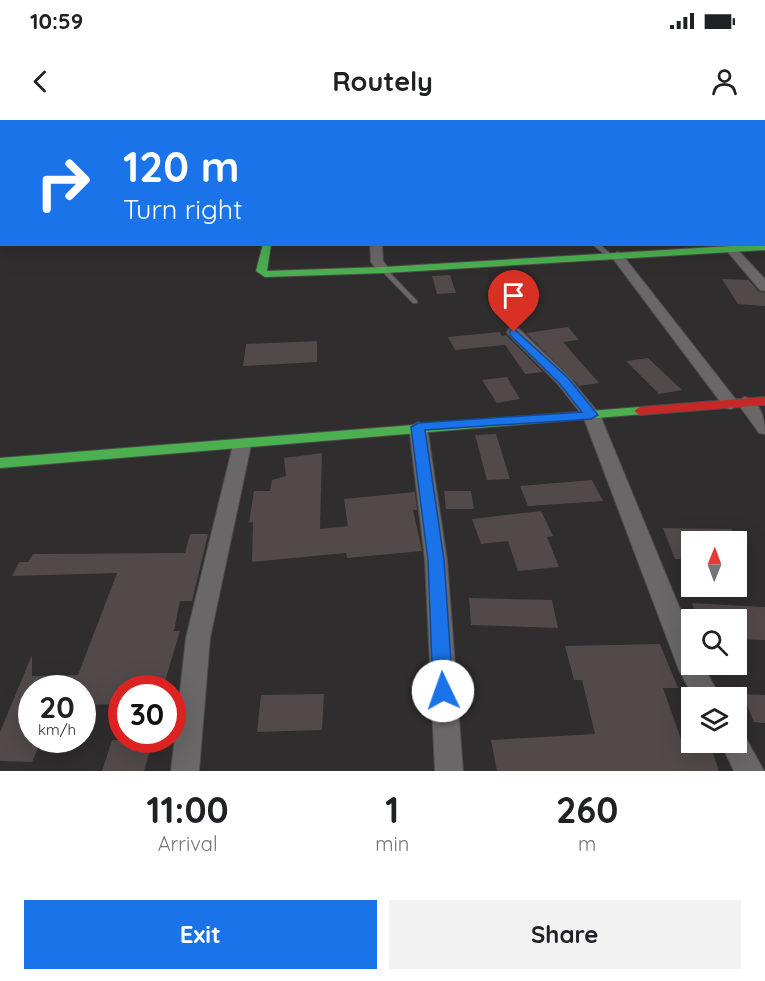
<!DOCTYPE html>
<html lang="en">
<head>
<meta charset="utf-8">
<style>
	body { margin:0; font-family:Quicksand,sans-serif; background:#f2f2f2; color:#202124; height:100vh; display:flex; flex-direction:column; font-size:22px; white-space:nowrap }
	* { box-sizing:border-box; margin:0 }
	p { font-size:20px; color:#757577 }
	.icon { flex:none; width:33px; height:33px; fill:none; stroke:currentColor; stroke-width:2; stroke-linecap:round; stroke-linejoin:round }
	.map { position:relative; height:651px; overflow:hidden }
	.drawer { display:flex; flex-direction:column; background:#fff; flex:1 }
	.drawer>* { flex:none }
	.banner { position:absolute; left:0px; top:0px; width:765px; height:126px; box-shadow:0 6px 24px #0002; background:#1a73e8; color:#fff; overflow:hidden }
	.needle { width:39px; rotate:1deg }
	.tools { position:absolute; left:681px; top:411px; display:grid; gap:12px }
	.tools a { display:grid; place-items:center; width:66px; height:66px; border-radius:0px; background:#fff; box-shadow:0 6px 24px #0002; font-size:30px }
	.speed { position:absolute; left:18px; top:555px; display:flex; gap:12px; font-size:30px; font-weight:700; text-align:center }
	.speed>* { display:grid; place-content:center; width:78px; height:78px; border-radius:50%; background:#fff; box-shadow:0 6px 24px #0002; line-height:1 }
	.speed small { font-size:15px; font-weight:400 }
	.speed .limit { border:9px solid #d22; background:#fff; color:#111 }
	.pin { position:absolute; display:grid; place-items:center; width:51px; height:51px; color:#fff; margin:-62px -26px; border-radius:50% 50% 50% 0; rotate:-45deg; box-shadow:0 0 6px #0007 }
	.pin .icon { rotate:45deg }
	.me { position:absolute; width:66px; margin:-33px; rotate:357deg; stroke-linejoin:round; filter:drop-shadow(0 0 4px #0008) }
	.turn { display:flex; align-items:center; gap:21px; height:126px; padding:0 24px; font-size:27px }
	.turn .icon { width:78px; height:78px; stroke-width:2.5 }
	.turn b { display:block; font-size:42px; line-height:51px }
	.eta { display:flex; justify-content:space-evenly; align-items:center; height:102px; text-align:center }
	.eta b { font-size:36px; font-weight:800; line-height:42px }
	.primary-button { display:flex; gap:12px; margin-top:auto; padding:12px 24px }
	.primary-button a { flex:1; height:69px; border-radius:0px; background:#1a73e8; color:#fff; font-size:24px; font-weight:800; line-height:69px; text-align:center }
	.primary-button a+a { background:#f2f2f2; color:#202124 }
	.status { display:flex; justify-content:space-between; align-items:center; height:42px; padding:0 30px; background:#fff; direction:ltr }
	.status svg { height:16px; fill:currentColor }
	header { display:flex; justify-content:space-between; align-items:center; height:78px; padding:0 24px; background:#fff; font-size:27px; font-weight:800 }
	.map>svg:first-child { display:block }
	.lines { fill:none; stroke-linecap:round; stroke-linejoin:round }
	.stream { stroke:#2a141f; stroke-width:2 }
	.building { fill:#51494a }
	.lane-casing { stroke:#4d4b4b; stroke-width:2 }
	.street-casing { stroke:#4d4b4b; stroke-width:2 }
	.fast-casing { stroke:#4d4b4b; stroke-width:2 }
	.jam-casing { stroke:#4d4b4b; stroke-width:2 }
	.lane { fill:#696767; fill-rule:evenodd }
	.street { fill:#696767; fill-rule:evenodd }
	.fast { fill:#4caf50; fill-rule:evenodd }
	.jam { fill:#c62828; fill-rule:evenodd }
	.route { fill:#1a73e8; stroke:#114b97; stroke-width:1.5 }
</style>
</head>
<body>
<div class="status"><b>10:59</b><svg viewBox="0 0 49 12"><path d="M0 12V9h3v3zM5 12V6h3v6zM10 12V3h3v9zM15 12V0h3v12zM26 1h20v11H26zM47 4h2v5h-2z"/></svg></div>
<header><svg class="icon" aria-label="back" viewBox="0 0 24 24"><path d="M15 5l-7 7 7 7"/></svg>Routely<svg class="icon" aria-label="person" viewBox="0 0 24 24"><circle cx="12" cy="8" r="4"/><path d="M4 21q1-7 8-7t8 7"/></svg></header>
<div class="map">
<svg width="765" height="651" viewBox="0 0 765 651">
	<rect width="100%" height="100%" fill="#2f2d2d"/>
	<g class="lines">
		<!-- stream -->
		<path class="stream" d="M 99,2 L 102,0"/>
	</g>
	<!-- building -->
	<path class="building" d="M 450,155 L 456,173 L 437,174 L 432,156 Z
		M 722,159 L 749,160 L 758,171 L 765,173 L 765,186 L 738,184 Z
		M 568,207 L 579,220 L 563,222 L 599,263 L 579,266 L 526,213 Z
		M 500,212 L 502,216 L 506,215 L 543,252 L 525,254 L 505,225 L 455,230 L 448,217 Z
		M 317,221 L 317,242 L 243,246 L 246,224 Z
		M 648,238 L 682,270 L 659,274 L 626,241 Z
		M 507,257 L 520,279 L 497,283 L 482,260 Z
		M 496,314 L 510,359 L 487,360 L 475,315 Z
		M 322,333 L 320,409 L 348,406 L 344,379 L 415,372 L 417,390 L 413,390 L 422,431 L 347,438 L 346,433 L 252,442 L 253,402 L 249,403 L 254,371 L 270,371 L 272,360 L 286,356 L 284,338 Z
		M 592,360 L 603,381 L 528,386 L 520,366 Z
		M 444,371 L 471,371 L 474,389 L 446,389 Z
		M 541,391 L 553,416 L 547,417 L 559,447 L 518,451 L 508,421 L 481,424 L 472,399 Z
		M 663,408 L 732,409 L 732,422 L 692,422 L 692,439 L 675,439 Z
		M 190,414 L 208,414 L 192,481 L 180,481 L 174,511 L 180,511 L 163,568 L 122,568 L 122,584 L 82,585 L 82,568 L 32,568 L 32,620 L 42,620 L 32,642 L 0,641 L 0,612 L 32,535 L 32,556 L 78,555 L 117,453 L 12,456 L 19,442 L 28,442 L 33,434 L 185,433 Z
		M 469,478 L 552,480 L 558,508 L 471,505 Z
		M 692,483 L 765,487 L 765,520 L 736,519 L 736,500 L 697,500 Z
		M 660,524 L 678,568 L 663,568 L 682,622 L 709,622 L 719,651 L 497,651 L 491,620 L 595,614 L 582,560 L 574,560 L 565,526 Z
		M 324,574 L 322,610 L 257,612 L 261,575 Z
		M 742,574 L 765,575 L 765,603 L 754,602 Z
		M 112,620 L 153,620 L 144,651 L 102,651 Z"/>
	<g class="lines">
		<defs>
			<path id="lane" d="M 592,124 L 599,124 L 613,136 L 608,137 Z
				M 384,148 L 386,149 L 417,181 L 417,183 L 413,183 L 382,151 L 381,150 Z"/>
			<path id="street" d="M 351,0 L 359,0 L 349,2 Z
				M 404,0 L 423,0 L 426,2 L 405,2 Z
				M 558,0 L 566,0 L 557,2 Z
				M 626,0 L 634,0 L 635,2 L 627,2 Z
				M 764,25 L 765,25 L 765,31 L 764,30 Z
				M 764,55 L 765,55 L 765,61 L 764,61 Z
				M 764,88 L 765,88 L 765,95 L 764,95 Z
				M 370,124 L 382,124 L 383,141 L 390,150 L 388,153 L 380,153 L 371,142 Z
				M 727,127 L 735,127 L 765,159 L 765,171 L 760,170 L 727,131 Z
				M 617,132 L 621,133 L 737,281 L 745,277 C 761,281 765,300 765,314 L 759,313 L 739,285 L 731,289 L 725,288 L 611,136 Z
				M 514,208 L 519,209 L 569,257 L 600,295 L 692,518 L 692,544 L 702,544 L 721,578 L 694,578 L 679,550 L 583,296 L 557,263 L 509,215 L 507,212 L 509,209 Z
				M 418,302 L 427,307 L 447,440 L 463,651 L 435,651 L 425,440 L 409,307 Z
				M 242,319 L 251,325 L 210,518 L 199,651 L 171,651 L 186,518 L 233,325 Z
				M 736,610 L 743,613 L 764,651 L 734,651 L 720,622 L 736,622 Z"/>
			<path id="fast" d="M 263,124 L 271,124 L 267,151 L 384,147 L 765,124 L 765,130 L 384,153 L 265,157 L 256,151 Z
				M 640,287 L 646,291 L 644,294 L 0,348 L 0,338 Z"/>
			<path id="jam" d="M 765,277 L 765,285 L 640,295 L 634,291 L 640,287 Z"/>
		</defs>
		<!-- lane casing -->
		<use href="#lane" class="lane-casing"/>
		<!-- street casing -->
		<use href="#street" class="street-casing"/>
		<!-- fast casing -->
		<use href="#fast" class="fast-casing"/>
		<!-- jam casing -->
		<use href="#jam" class="jam-casing"/>
		<!-- lane -->
		<use href="#lane" class="lane"/>
		<!-- street -->
		<use href="#street" class="street"/>
		<!-- fast -->
		<use href="#fast" class="fast"/>
		<!-- jam -->
		<use href="#jam" class="jam"/>
	</g>
	<!-- route -->
	<path class="route" d="M 514,209 L 568,258 L 598,295 L 591,299 L 425,310 L 444,440 L 453,571 L 450,577 L 443,579 L 436,577 L 433,571 L 428,440 L 411,307 L 418,303 L 582,292 L 559,263 L 510,215 L 510,210 Z"/>
</svg>
<div class="tools">
<a><svg class="needle" viewBox="-14 -14 28 28"><path d="M0-13l5 13h-10z" fill="#e53935"/><path d="M0 13l5-13h-10z" fill="#757577"/></svg></a>
<a><svg class="icon" aria-label="search" viewBox="0 0 24 24"><circle cx="10" cy="10" r="6"/><path d="M15 15l6 6"/></svg></a>
<a><svg class="icon" aria-label="layers" viewBox="0 0 24 24"><path d="M12 4l9 5-9 5-9-5zM3 14l9 5 9-5"/></svg></a>
</div>
<div class="speed"><div>20<small>km/h</small></div><div class="limit">30</div></div>
<div class="pin" style="left:514px;top:212px;background:#d93025"><svg class="icon" aria-label="arrive" viewBox="0 0 24 24"><path d="M6 21V4h12l-3 4 3 4H6"/></svg></div>
<svg class="me" style="left:443px;top:571px" viewBox="-20 -20 40 40"><circle r="19" fill="#fff"/><path d="M0-13L10 11 0 6-10 11z" fill="#1a73e8"/></svg>
<div class="banner">
<div class="turn"><svg class="icon" aria-label="right" viewBox="0 0 24 24"><path d="M7 20v-9h11M14 6l5 5-5 5"/></svg><div><b>120 m</b>Turn right</div></div>
</div>
</div>
<section class="drawer">
<div class="eta">
<div><b>11:00</b><p>Arrival</p></div>
<div><b>1</b><p>min</p></div>
<div><b>260</b><p>m</p></div>
</div>
<div class="primary-button"><a>Exit</a><a>Share</a></div>
</section>
</body>
</html>
